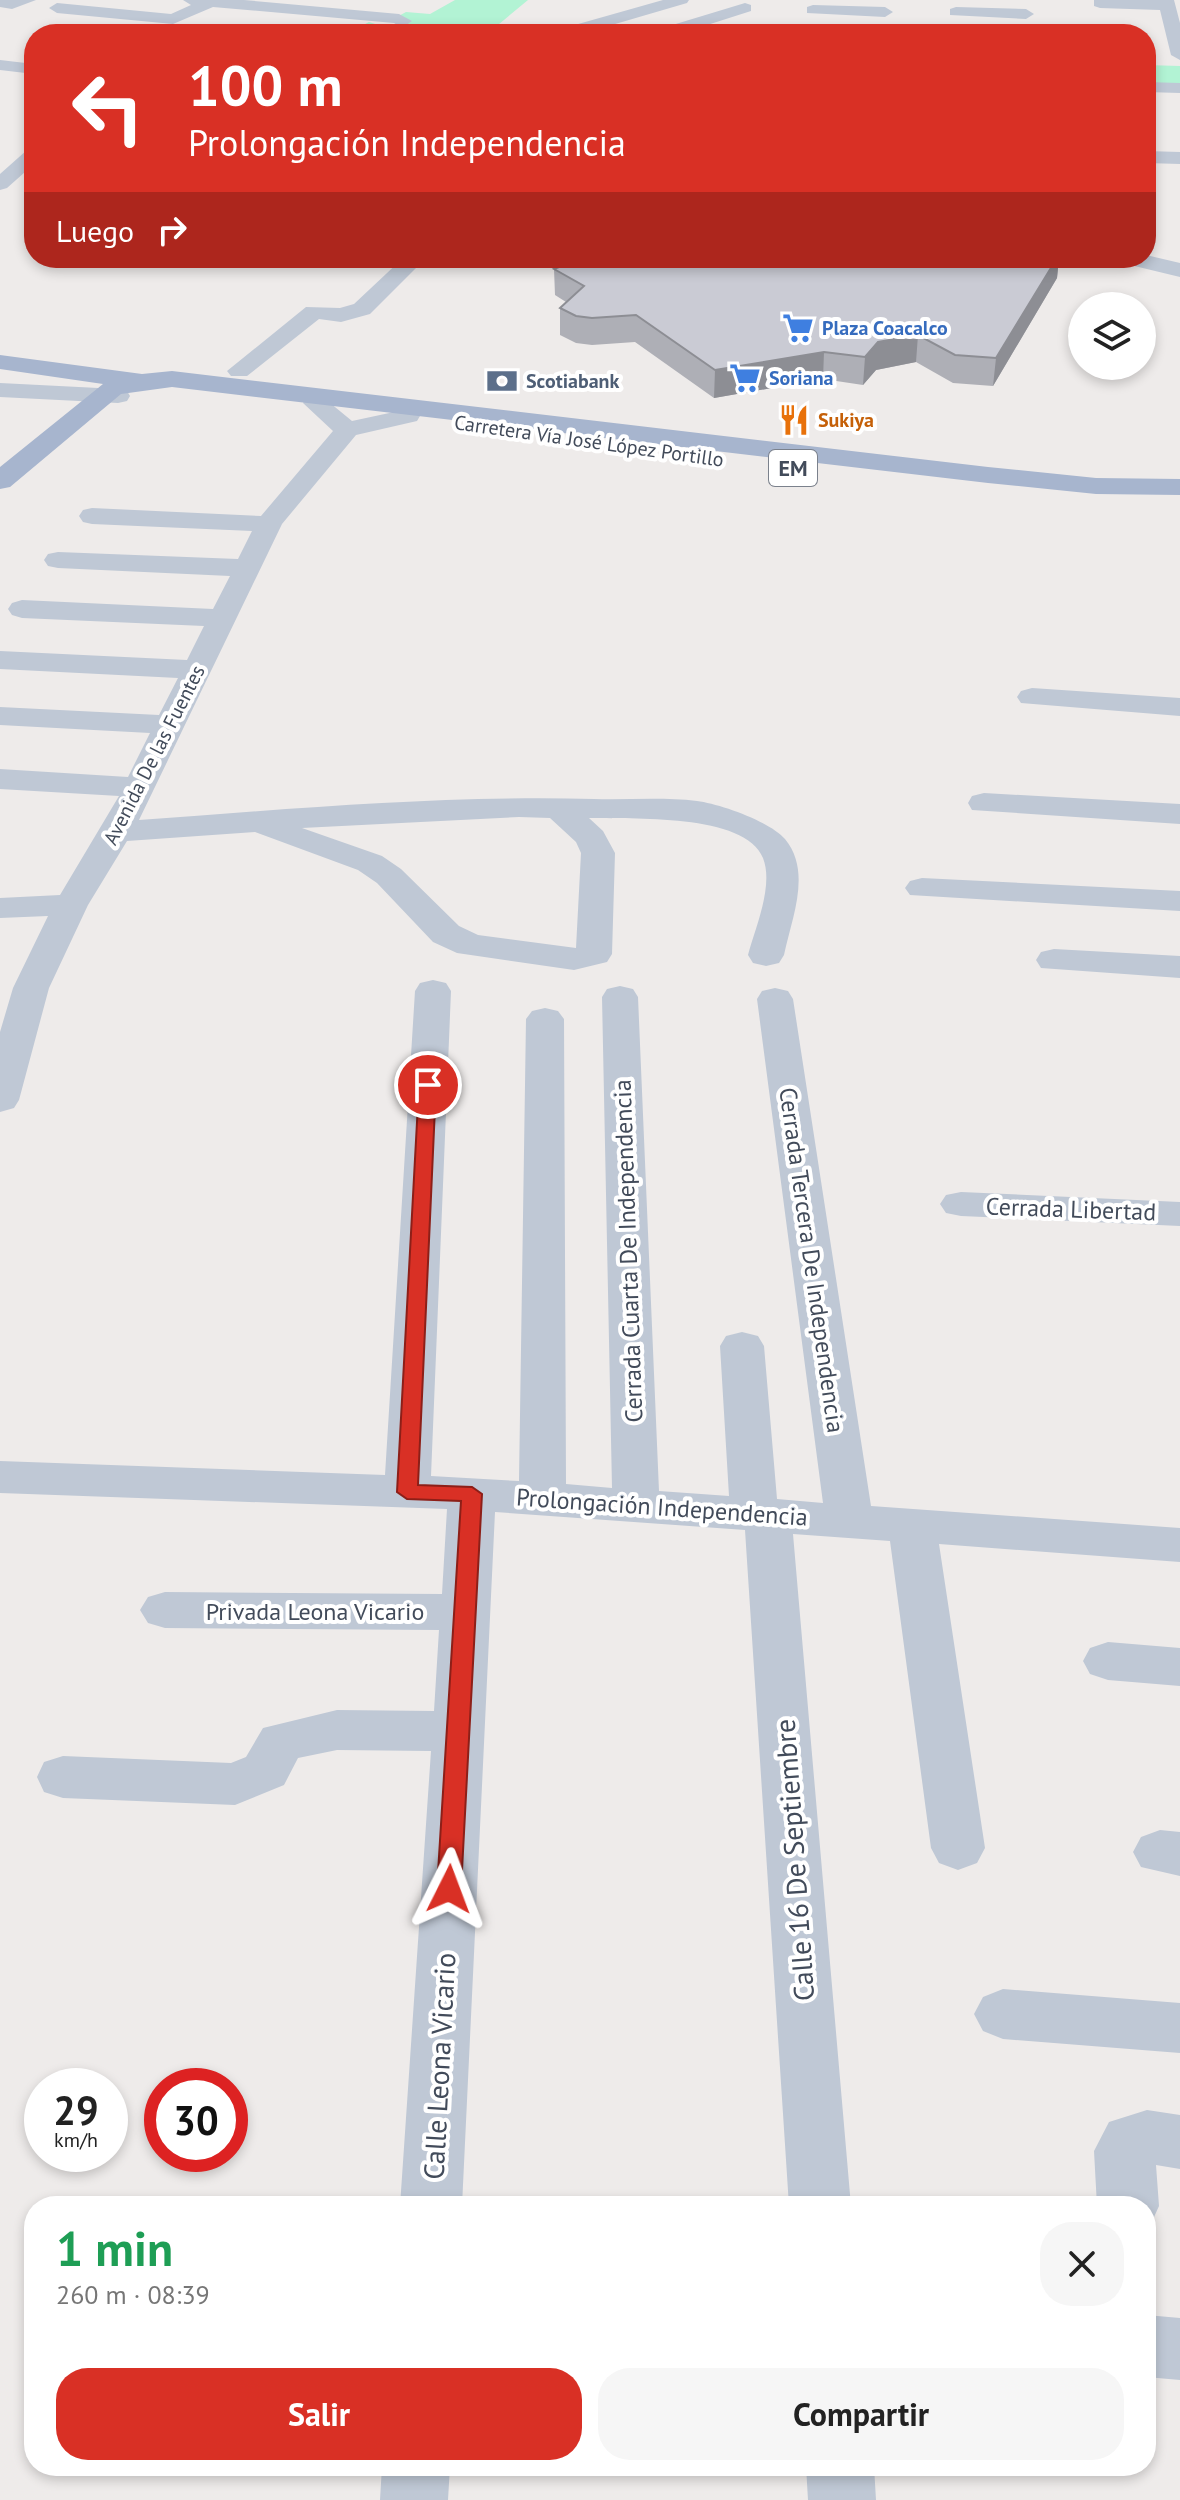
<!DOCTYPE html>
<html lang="es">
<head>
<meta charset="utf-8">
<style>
	body { margin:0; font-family:"PT Sans",sans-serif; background:#f6f6f6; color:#222; height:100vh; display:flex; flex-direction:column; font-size:30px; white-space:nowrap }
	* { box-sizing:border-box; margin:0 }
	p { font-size:26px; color:#767676 }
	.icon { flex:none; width:44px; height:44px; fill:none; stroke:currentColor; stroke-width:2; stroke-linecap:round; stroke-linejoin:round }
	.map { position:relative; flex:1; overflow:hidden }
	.sheet { position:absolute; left:24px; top:2196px; width:1132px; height:280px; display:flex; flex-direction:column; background:#fff; border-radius:32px; box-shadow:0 4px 12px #0003 }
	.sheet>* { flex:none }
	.hud { position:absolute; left:24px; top:24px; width:1132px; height:244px; border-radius:32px; box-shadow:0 4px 12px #0003; background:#d93025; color:#fff; overflow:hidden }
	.fabs { position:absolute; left:1068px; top:292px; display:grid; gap:16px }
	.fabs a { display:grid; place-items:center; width:88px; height:88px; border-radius:50%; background:#fff; box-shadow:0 4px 12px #0003; font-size:40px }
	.speed { position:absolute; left:24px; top:2068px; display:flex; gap:16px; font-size:40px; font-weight:700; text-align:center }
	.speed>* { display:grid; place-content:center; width:104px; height:104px; border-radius:50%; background:#fff; box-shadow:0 4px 12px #0003; line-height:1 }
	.speed small { font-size:20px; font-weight:400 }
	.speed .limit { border:12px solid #d22; background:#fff; color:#111 }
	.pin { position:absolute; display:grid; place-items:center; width:68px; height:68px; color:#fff; margin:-34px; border:4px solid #fff; border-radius:50%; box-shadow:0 2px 8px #0007 }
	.me { position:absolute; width:88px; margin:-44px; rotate:3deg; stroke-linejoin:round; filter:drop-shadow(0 0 6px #0008) }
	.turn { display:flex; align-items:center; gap:28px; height:168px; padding:0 32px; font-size:36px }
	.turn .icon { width:104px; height:104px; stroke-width:2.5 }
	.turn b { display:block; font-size:56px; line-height:68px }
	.then { display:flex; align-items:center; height:76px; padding:0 32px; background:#0003; gap:16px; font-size:30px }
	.round { display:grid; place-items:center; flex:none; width:84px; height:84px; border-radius:32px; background:#f6f6f6 }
	.headline { display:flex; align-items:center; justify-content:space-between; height:136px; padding:0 32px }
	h1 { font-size:48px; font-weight:800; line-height:60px; color:#1e9e55 }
	.cta { display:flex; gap:16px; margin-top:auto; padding:16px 32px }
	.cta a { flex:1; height:92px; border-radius:32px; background:#d93025; color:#fff; font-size:32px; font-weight:800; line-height:92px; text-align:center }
	.cta a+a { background:#f6f6f6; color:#222 }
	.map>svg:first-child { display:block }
	.green { fill:#b2f3d4 }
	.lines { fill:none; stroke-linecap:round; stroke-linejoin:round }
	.minor { fill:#bfc8d5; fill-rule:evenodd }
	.major { fill:#a7b5ce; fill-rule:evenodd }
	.wall { fill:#aeafb6 }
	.shaded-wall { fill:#8d8e94 }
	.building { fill:#cacbd4; stroke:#8d8e94; stroke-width:2 }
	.route { fill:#d93025; stroke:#8d1f18; stroke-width:2 }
	.labels { text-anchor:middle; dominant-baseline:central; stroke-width:8; stroke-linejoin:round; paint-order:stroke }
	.far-shop-label { font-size:20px; font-weight:bold; fill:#366cbe; stroke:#fff; text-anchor:start }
	.far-service-label { font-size:20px; font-weight:bold; fill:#4e5e75; stroke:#fff; text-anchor:start }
	.far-food-label { font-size:20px; font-weight:bold; fill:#c56008; stroke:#fff; text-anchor:start }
	.far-street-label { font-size:20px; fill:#424b5a; stroke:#fff }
	.shield { fill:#fff; stroke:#7b818c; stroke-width:2 }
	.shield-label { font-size:22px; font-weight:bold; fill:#424b5a }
	.street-label { font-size:24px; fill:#424b5a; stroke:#fff }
	.near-street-label { font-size:28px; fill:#424b5a; stroke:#fff }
</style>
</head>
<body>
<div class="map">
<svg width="1180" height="2500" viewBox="0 0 1180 2500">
	<rect width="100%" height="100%" fill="#eeebea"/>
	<!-- green -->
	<path class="green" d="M 455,0 L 528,0 L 487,34 L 346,34 L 369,22 C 382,27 398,29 410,22 L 395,18 L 406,12 L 430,14 Z
		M 1146,65 L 1180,66 L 1180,88 L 1146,87 Z"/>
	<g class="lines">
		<!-- minor -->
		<path class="minor" d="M 0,0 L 36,0 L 12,9 L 0,7 Z
			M 183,0 L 244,0 L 399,14 L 412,21 L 402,28 L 394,23 L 213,7 L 173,24 L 57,13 L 49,8 L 57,3 L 171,14 L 191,5 Z
			M 663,0 L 689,0 L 687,3 L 581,34 L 555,34 L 557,30 Z
			M 1094,0 L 1174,0 L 1180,23 L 1180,60 L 1171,55 L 1160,10 L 1100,8 L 1094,6 Z
			M 745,3 L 751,5 L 751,11 L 679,34 L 654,34 L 656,30 Z
			M 813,5 L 885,7 L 893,12 L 885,17 L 807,13 L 807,7 Z
			M 956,7 L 1026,9 L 1034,14 L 1026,19 L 950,15 L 950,9 Z
			M 0,60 L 34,64 L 34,74 L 0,70 Z
			M 1146,82 L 1180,83 L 1180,93 L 1146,92 Z
			M 34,148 L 34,164 L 7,188 L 0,190 L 0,174 L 27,150 Z
			M 1146,151 L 1180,152 L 1180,164 L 1146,163 Z
			M 1146,255 L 1180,263 L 1180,277 L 1122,263 L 1119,258 L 1146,258 Z
			M 403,258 L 426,258 L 370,314 L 341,322 L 319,319 L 247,376 L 231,376 L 227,371 L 306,307 L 340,308 L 354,304 Z
			M 0,383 L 118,389 L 127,391 L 130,396 L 127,401 L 118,403 L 0,397 Z
			M 315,396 L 324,398 L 352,421 L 408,409 L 417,411 L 420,416 L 417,421 L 356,435 L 282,524 L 139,820 C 290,809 442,795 594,799 C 628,800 663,797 697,801 C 720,804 769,821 785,839 C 812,872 792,917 784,955 L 779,963 L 766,966 L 753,963 L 748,955 C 755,928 774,886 763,858 C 746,813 629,819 589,818 L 603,831 L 615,853 L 612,954 L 607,962 L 574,970 L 457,953 L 433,942 L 377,883 L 358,870 L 255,832 L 127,841 L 88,905 L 49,988 L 19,1100 L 14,1108 L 0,1112 L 0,1032 L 13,988 L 48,916 L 0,918 L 0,898 L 60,895 L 119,796 L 0,789 L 0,769 L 128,777 L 150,733 L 0,725 L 0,707 L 159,715 L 178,678 L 0,669 L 0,651 L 187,660 L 204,626 L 22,618 L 12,615 L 8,609 L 12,603 L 22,600 L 213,609 L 230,576 L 58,568 L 48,566 L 44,560 L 48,554 L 58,552 L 238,559 L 252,531 L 92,524 L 83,522 L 79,516 L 83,510 L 92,508 L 261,516 L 333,431 L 303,403 L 306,398 ZM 519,817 L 550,818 L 576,842 L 581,853 L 576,948 L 478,935 L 459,926 L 401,869 L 382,856 L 302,828 Z
			M 1032,688 L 1180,698 L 1180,716 L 1021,703 L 1017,697 L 1021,691 Z
			M 984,793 L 1180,804 L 1180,824 L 972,810 L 968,803 L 972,796 Z
			M 922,878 L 1180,891 L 1180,911 L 910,895 L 905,888 L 910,881 Z
			M 1054,949 L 1180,956 L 1180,978 L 1041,968 L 1036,960 L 1041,952 Z
			M 433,980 L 446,983 L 451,991 L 431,1476 L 519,1481 L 526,1019 L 532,1011 L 545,1008 L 558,1011 L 564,1019 L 566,1484 L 612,1488 L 602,997 L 607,989 L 620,986 L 633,989 L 638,997 L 659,1491 L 729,1496 L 720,1346 L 726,1336 L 742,1332 L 758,1336 L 764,1346 L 777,1499 L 823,1503 L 757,999 L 762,991 L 775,988 L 788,991 L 793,999 L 871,1506 L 1180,1528 L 1180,1562 L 939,1544 L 985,1848 L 977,1863 L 958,1870 L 939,1863 L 931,1848 L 890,1541 L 793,1534 L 851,2206 L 789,2206 L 745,1530 L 495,1512 L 462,2206 L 400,2206 L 431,1751 L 337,1750 L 298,1758 L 284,1785 L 235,1805 L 63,1798 L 44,1792 L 37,1777 L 44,1762 L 63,1756 L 231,1763 L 246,1757 L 263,1728 L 337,1710 L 434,1711 L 439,1630 L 165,1628 L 148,1623 L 140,1610 L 148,1597 L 165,1592 L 442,1594 L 447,1509 L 0,1493 L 0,1461 L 385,1475 L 415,991 L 420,983 Z
			M 961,1192 L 1180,1202 L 1180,1226 L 961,1216 L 946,1213 L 940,1204 L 946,1195 Z
			M 1108,1642 L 1180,1648 L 1180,1686 L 1108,1680 L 1090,1674 L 1083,1661 L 1090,1648 Z
			M 1160,1830 L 1180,1832 L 1180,1876 L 1141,1867 L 1133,1852 L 1141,1837 Z
			M 1003,1989 L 1180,2003 L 1180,2053 L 1003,2039 L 983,2031 L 974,2014 L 983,1997 Z
			M 1147,2110 L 1180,2115 L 1180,2169 L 1156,2165 L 1159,2206 L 1150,2226 L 1146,2227 L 1146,2206 L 1097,2206 L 1094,2151 L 1109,2122 Z
			M 1146,2315 L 1180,2318 L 1180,2380 L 1146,2377 Z
			M 382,2466 L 450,2466 L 448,2500 L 380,2500 Z
			M 806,2466 L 874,2466 L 876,2500 L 808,2500 Z"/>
		<!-- major -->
		<path class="major" d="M 0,355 L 142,374 L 172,371 L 988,467 L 1096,478 L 1180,479 L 1180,495 L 1096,494 L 988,483 L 172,387 L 121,394 L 10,487 L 0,489 L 0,467 L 103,384 L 0,369 Z"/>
	</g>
	<!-- wall -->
	<path class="wall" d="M 571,258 L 1059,258 L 1057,278 L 993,386 L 953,383 L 916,362 L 876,370 L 863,385 L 823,379 L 714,398 L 635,342 L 592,345 L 576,343 L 560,335 L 560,308 L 566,302 L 555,295 L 554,269 L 571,262 Z"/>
	<!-- shaded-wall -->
	<path class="shaded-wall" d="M 1057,258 L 1059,258 L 1057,278 L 993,386 L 996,358 Z
		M 918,335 L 916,362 L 876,370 L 863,385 L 865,357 L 878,342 Z
		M 824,352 L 823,379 L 714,398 L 715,370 Z"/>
	<!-- building -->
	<path class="building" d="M 576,258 L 1057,258 L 996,358 L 955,355 L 918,335 L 878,342 L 865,357 L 824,352 L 715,370 L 636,315 L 592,318 L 576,316 L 560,308 L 584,286 L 554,269 L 579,259 Z"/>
	<!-- route -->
	<path class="route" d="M 428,1080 L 436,1085 L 418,1485 L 472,1487 L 482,1494 L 461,1889 L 458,1896 L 449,1899 L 441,1896 L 437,1889 L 461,1501 L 407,1499 L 397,1492 L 419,1085 Z"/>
	<!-- icons -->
	<defs>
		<symbol id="supermarket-bare" viewBox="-9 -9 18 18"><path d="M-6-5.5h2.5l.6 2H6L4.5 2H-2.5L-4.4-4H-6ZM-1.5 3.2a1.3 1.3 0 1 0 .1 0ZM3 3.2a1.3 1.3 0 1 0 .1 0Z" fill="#3f7fe0" stroke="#fff" stroke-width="2.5" paint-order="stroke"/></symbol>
		<symbol id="bank-bare" viewBox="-9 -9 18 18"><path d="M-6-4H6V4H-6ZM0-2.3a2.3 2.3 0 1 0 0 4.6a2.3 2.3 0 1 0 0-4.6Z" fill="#5c6f8a" stroke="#fff" stroke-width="2.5" paint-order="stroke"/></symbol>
		<symbol id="restaurant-bare" viewBox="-9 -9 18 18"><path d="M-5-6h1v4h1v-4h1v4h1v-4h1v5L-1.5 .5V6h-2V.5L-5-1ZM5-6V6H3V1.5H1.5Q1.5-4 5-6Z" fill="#e8710a" stroke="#fff" stroke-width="2.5" paint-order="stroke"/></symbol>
	</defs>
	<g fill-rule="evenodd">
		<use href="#supermarket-bare" x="776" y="306" width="44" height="44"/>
		<use href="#supermarket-bare" x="723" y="356" width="44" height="44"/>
		<use href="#bank-bare" x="480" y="359" width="44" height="44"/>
		<use href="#restaurant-bare" x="772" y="398" width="44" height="44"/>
	</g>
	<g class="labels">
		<!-- far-shop labels -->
		<g class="far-shop-label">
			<text x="822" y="328">Plaza Coacalco</text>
			<text x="769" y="378">Soriana</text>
		</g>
		<!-- far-service labels -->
		<g class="far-service-label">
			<text x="526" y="381">Scotiabank</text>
		</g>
		<!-- far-food labels -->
		<g class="far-food-label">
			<text x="818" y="420">Sukiya</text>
		</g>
		<!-- far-street labels -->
		<g class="far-street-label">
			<text transform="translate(589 441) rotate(8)">Carretera Vía José López Portillo</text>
			<text transform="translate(154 755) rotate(-63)">Avenida De las Fuentes</text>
		</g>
		<!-- shield labels -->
		<rect class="shield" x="769" y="450" width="48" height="36" rx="6"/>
		<g class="shield-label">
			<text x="793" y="468">EM</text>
		</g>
		<!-- street labels -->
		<g class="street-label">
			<text transform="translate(1071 1209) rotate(2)">Cerrada Libertad</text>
			<text transform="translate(628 1251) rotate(-92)">Cerrada Cuarta De Independencia</text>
			<text transform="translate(812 1260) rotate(82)">Cerrada Tercera De Independencia</text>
			<text transform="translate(662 1507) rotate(4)">Prolongación Independencia</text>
			<text x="315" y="1611">Privada Leona Vicario</text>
		</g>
		<!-- near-street labels -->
		<g class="near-street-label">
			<text transform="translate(794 1860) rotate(-94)">Calle 16 De Septiembre</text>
			<text transform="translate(439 2066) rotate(-87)">Calle Leona Vicario</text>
		</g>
	</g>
</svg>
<div class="fabs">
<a><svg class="icon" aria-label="layers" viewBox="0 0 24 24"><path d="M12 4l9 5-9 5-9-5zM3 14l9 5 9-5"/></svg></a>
</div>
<div class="speed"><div>29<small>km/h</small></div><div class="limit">30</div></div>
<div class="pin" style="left:428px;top:1085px;background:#d93025"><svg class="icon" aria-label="arrive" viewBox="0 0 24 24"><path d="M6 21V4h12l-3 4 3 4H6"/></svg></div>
<svg class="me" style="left:449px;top:1889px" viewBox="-20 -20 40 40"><path d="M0-17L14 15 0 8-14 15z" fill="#d93025" stroke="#fff" stroke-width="4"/></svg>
<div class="hud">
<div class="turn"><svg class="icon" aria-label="left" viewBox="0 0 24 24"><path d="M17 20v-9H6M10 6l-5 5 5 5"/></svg><div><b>100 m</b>Prolongación Independencia</div></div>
<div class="then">Luego<svg class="icon" aria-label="right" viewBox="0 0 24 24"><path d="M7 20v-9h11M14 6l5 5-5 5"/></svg></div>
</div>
<section class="sheet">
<div class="headline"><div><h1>1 min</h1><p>260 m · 08:39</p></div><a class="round"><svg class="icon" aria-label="close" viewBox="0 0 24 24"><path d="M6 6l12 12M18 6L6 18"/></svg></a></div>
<div class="cta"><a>Salir</a><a>Compartir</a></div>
</section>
</div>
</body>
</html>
